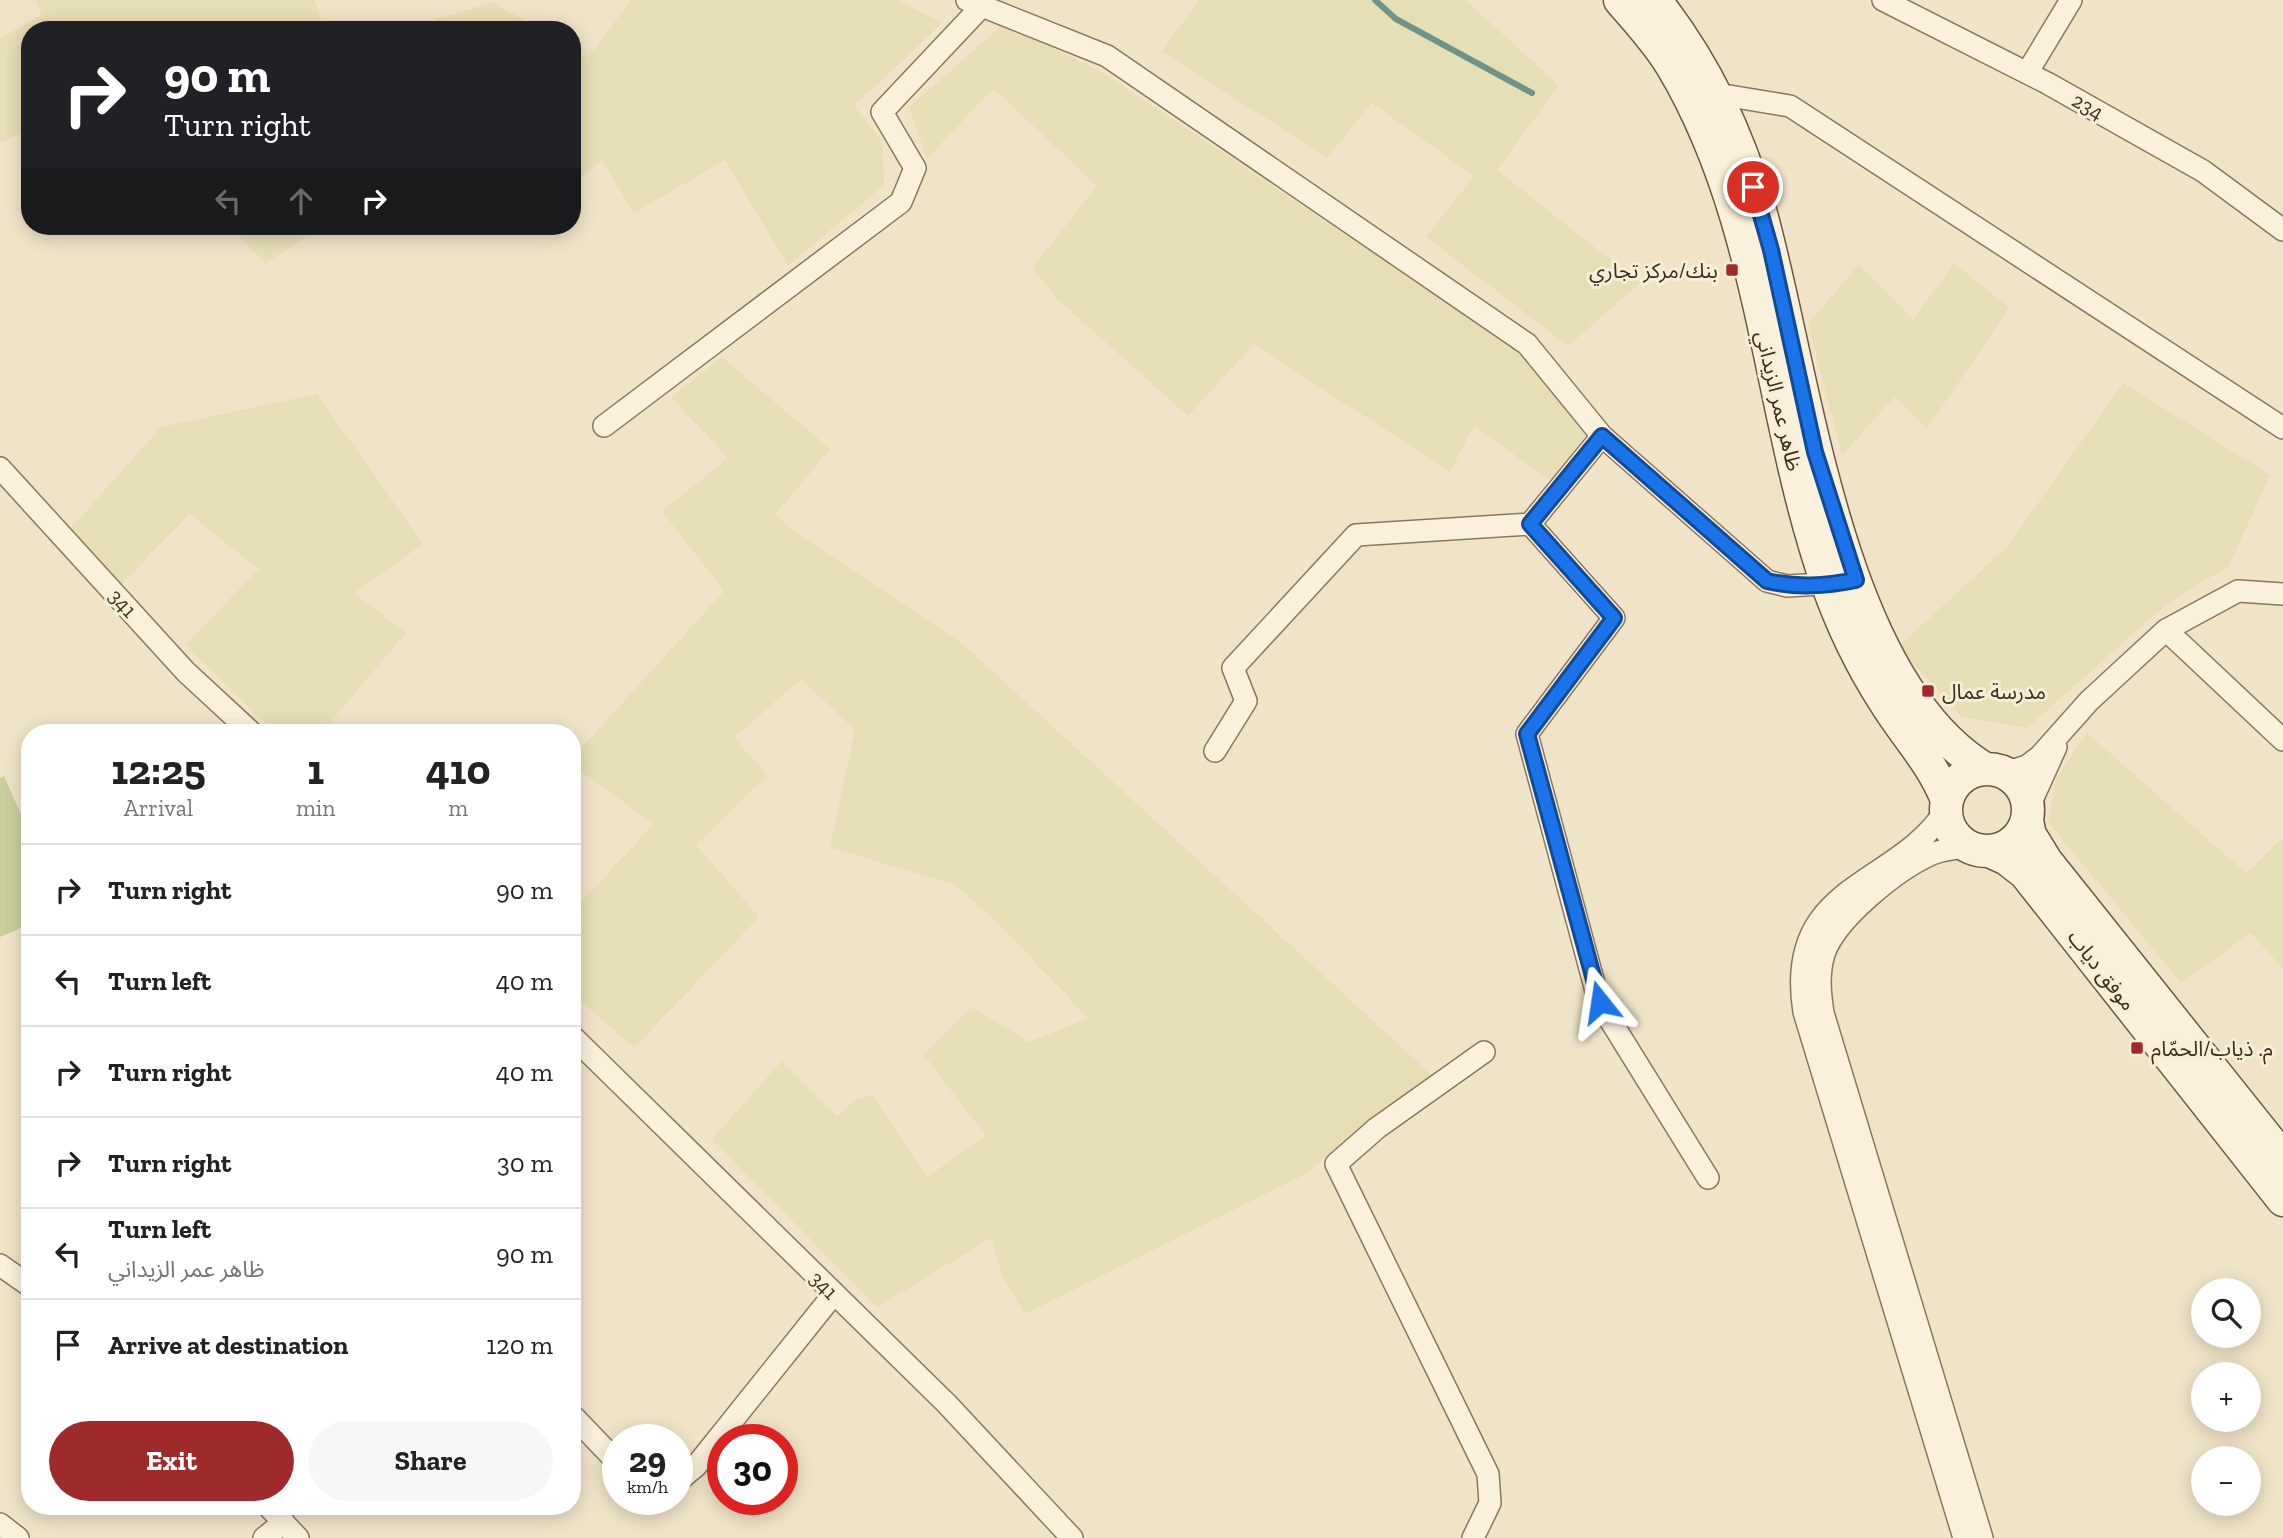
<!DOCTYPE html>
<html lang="en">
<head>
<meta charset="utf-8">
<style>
	body { margin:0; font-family:"Zilla Slab","Noto Sans Arabic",serif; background:#f6f6f6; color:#222; height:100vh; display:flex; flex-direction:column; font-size:26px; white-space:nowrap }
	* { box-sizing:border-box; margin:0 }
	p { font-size:23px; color:#767676 }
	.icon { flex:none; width:38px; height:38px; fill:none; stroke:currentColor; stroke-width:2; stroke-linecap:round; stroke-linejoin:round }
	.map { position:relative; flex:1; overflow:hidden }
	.sheet { position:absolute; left:21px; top:724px; width:560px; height:791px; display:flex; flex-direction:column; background:#fff; border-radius:28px; box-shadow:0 4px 18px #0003 }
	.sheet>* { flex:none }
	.top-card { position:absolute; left:21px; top:21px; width:560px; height:214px; border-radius:28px; box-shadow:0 4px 18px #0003; background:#202124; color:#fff; overflow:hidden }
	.tools { position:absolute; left:2191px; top:1278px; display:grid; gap:14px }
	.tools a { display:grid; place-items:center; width:70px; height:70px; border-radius:50%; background:#fff; box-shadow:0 4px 18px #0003; font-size:35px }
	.speed { position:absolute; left:602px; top:1424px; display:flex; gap:14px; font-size:35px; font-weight:700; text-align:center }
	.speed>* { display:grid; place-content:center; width:91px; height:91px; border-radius:50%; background:#fff; box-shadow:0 4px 18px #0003; line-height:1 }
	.speed small { font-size:18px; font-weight:400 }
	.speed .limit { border:10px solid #d22; background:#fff; color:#111 }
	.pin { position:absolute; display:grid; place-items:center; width:60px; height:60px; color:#fff; margin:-30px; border:4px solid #fff; border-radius:50%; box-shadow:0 2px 7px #0007 }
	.me { position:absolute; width:77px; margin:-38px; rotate:345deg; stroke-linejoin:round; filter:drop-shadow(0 0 5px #0008) }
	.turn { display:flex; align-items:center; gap:24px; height:147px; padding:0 28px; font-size:32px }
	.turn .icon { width:91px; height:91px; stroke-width:2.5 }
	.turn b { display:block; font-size:49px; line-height:60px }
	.lanes { display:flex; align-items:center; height:66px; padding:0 28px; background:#0003; justify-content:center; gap:35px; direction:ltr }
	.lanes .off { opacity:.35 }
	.eta { display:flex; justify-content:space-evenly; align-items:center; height:119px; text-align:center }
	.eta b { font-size:42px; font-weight:700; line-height:49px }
	.button { display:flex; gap:14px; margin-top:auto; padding:14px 28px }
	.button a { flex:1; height:80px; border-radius:42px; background:#9e2a2b; color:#fff; font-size:28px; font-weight:700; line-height:80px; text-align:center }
	.button a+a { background:#f6f6f6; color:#222 }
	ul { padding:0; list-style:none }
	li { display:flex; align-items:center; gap:21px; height:91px; padding:0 28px; border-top:2px solid #e0e0e0 }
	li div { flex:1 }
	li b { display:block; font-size:26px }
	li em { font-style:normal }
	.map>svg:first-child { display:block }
	.farmland { fill:#e6deb5 }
	.green { fill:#c9cf9b }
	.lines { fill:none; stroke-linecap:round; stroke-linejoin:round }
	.stream { stroke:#6f938a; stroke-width:6 }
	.street-casing { stroke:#8d765c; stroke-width:24 }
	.secondary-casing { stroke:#6f573f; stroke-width:35 }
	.street { stroke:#faf1dc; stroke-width:21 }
	.secondary { stroke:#faf1dc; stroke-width:32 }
	.route-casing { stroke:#114b97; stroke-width:18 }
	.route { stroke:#1a73e8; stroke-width:12 }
	.poi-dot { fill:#9e2a2b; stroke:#f7eed8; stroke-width:2.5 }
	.labels { text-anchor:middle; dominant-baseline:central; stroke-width:6; stroke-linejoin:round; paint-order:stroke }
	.street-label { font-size:21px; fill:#3d2e20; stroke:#f7eed8 }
	.poi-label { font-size:21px; fill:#3d2e20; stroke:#f7eed8; text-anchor:start }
</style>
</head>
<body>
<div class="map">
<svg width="2283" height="1538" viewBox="0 0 2283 1538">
	<rect width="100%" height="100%" fill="#f0e4c8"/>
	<!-- farmland -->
	<path class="farmland" d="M 35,0 L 314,0 L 325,30 L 30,30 L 30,129 L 0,143 L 0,39 L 42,14 Z
		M 631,0 L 898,0 L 942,23 L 854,106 L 882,140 L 884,185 L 788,266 L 725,160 L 634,213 L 602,161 L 572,182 L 572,49 L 588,58 Z
		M 1199,0 L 1465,0 L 1559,85 L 1497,170 L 1640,283 L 1568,346 L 1426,237 L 1474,176 L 1372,103 L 1327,158 L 1162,51 Z
		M 493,2 L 540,30 L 435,30 L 434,20 Z
		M 1005,23 L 1108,76 L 1529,357 L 1587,435 L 1555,484 L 1474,426 L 1450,472 L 1254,344 L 1188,416 L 1055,297 L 1033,267 L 1097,186 L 993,88 L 927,159 L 909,107 Z
		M 230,226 L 321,226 L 265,264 Z
		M 1954,263 L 2009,308 L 1927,429 L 1895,396 L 1842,455 L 1808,324 L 1859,264 L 1913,320 Z
		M 722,357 L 830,449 L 776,514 L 789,528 L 964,645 L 1433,1076 L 1303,1175 L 1025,1314 L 1002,1276 L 991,1238 L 877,1307 L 712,1139 L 782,1061 L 837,1116 L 856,1100 L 872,1095 L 927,1177 L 986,1136 L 924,1055 L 972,1007 L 1029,1042 L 1088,1018 L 997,922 L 955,885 L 830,847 L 855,730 L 801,679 L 734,738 L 768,775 L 696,845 L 759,917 L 634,1048 L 572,993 L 572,896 L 580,903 L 654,824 L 572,765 L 572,758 L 724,591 L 662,511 L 728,458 L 671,397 Z
		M 2123,383 L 2270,475 L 2229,566 L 2169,602 L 2027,728 L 1962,717 L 1898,647 L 2007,547 Z
		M 317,394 L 423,544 L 354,593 L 406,633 L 321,733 L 276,733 L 185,645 L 259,569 L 189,514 L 121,585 L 71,528 L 161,427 Z
		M 2087,733 L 2246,873 L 2283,837 L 2283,969 L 2251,933 L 2181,983 L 2048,822 L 2056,779 Z"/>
	<!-- green -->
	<path class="green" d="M 4,776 L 30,835 L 30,924 L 0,937 L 0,778 Z"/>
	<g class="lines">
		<!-- stream -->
		<path class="stream" d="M 1375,0 L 1396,19 L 1532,93"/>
		<defs>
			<path id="street" d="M 967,0 L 1107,56 L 1527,344 L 1602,436
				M 1883,0 L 2047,83 L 2203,171 L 2283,230
				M 2027,73 L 2071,0
				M 1717,94 L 1790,106 L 2283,428
				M 604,426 L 901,202 L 915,168 L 882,112 L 981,7
				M 0,468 L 186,672 L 252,733
				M 2166,630 L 2283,740
				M 1215,751 L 1246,701 L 1233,668 L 1356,535 L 1530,524
				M 2004,773 L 2027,766 L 2040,756 L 2089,701 L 2166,630 L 2238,591 L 2283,594
				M 1947,808 C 1898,888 1783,881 1804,1012 L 1964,1538
				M 2028,809 L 2056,747
				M 1969,847 C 1957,848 1944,849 1932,854 C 1898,869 1836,918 1824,954 C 1818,974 1820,993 1823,1013 L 1982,1538
				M 572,1036 L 947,1404 L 1072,1538
				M 1708,1178 L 1599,1002 L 1527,734 L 1614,618 L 1530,524 L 1602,436 L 1767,581 L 1787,586 L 1840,583
				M 0,1265 L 30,1286
				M 572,1415 L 618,1463
				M 677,1482 L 696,1466 L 833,1295
				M 269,1507 L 298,1538
				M 0,1524 L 18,1538
				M 264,1538 L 284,1522
				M 1473,1538 L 1490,1503 L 1488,1474 L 1336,1164 L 1377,1128 L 1484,1052"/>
			<path id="secondary" d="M 1620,0 C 1638,21 1658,42 1672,66 C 1766,223 1768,414 1827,583 C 1842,625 1861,665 1885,702 C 1906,736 1932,762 1947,800
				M 1655,0 C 1704,62 1737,130 1759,207 C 1805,366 1834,678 1985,769
				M1946 810a41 41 0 1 1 82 0a41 41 0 1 1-82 0Z
				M 2027,821 L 2030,835 L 2046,861 L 2283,1158
				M 1989,851 L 2007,859 L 2025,873 L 2283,1200"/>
		</defs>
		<!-- street casing -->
		<use href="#street" class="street-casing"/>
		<!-- secondary casing -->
		<use href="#secondary" class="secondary-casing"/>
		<!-- street -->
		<use href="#street" class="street"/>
		<!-- secondary -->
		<use href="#secondary" class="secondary"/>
	</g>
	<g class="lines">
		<defs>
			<path id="route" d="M 1600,1002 L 1527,734 L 1614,618 L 1530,524 L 1602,436 L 1767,581 C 1798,588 1825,586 1856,580 L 1815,452 L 1771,250 L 1753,187"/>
		</defs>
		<!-- route casing -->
		<use href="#route" class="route-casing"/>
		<!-- route -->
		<use href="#route" class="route"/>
	</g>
	<!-- markers -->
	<g class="poi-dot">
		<rect x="1725" y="263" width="14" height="14" rx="3.5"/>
		<rect x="1921" y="684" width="14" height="14" rx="3.5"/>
		<rect x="2130" y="1041" width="14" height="14" rx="3.5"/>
	</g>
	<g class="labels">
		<!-- street labels -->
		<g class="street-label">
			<text transform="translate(2088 106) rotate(30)">234</text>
			<text transform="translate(1779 401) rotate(77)">ظاهر عمر الزيداني</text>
			<text transform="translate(123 603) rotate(48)">341</text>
			<text transform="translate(2102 970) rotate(52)">موفق دياب</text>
			<text transform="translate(824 1285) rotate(45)">341</text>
		</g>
		<!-- poi labels -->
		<g class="poi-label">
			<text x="1718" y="270" text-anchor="end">بنك/مركز تجاري</text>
			<text x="1942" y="691">مدرسة عمال</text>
			<text x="2151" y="1048">م. ذياب/الحمّام</text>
		</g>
	</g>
</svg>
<div class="tools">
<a><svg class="icon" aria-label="search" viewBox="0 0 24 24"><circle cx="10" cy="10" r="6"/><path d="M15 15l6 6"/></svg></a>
<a>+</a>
<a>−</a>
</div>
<div class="speed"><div>29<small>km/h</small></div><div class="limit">30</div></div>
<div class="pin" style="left:1753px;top:187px;background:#d93025"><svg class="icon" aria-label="arrive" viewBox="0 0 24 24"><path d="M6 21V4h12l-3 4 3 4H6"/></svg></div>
<svg class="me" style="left:1600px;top:1002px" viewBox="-20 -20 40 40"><path d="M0-17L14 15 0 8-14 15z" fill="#1a73e8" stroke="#fff" stroke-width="4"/></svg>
<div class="top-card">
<div class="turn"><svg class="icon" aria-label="right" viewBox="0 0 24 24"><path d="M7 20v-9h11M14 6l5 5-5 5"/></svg><div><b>90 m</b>Turn right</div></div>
<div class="lanes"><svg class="icon off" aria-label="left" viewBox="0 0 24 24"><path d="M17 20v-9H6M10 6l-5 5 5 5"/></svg><svg class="icon off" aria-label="ahead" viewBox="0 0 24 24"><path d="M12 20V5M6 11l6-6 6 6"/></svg><svg class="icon" aria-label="right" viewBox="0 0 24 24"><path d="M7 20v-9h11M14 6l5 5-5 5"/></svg></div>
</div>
<section class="sheet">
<div class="eta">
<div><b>12:25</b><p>Arrival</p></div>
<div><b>1</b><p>min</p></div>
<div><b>410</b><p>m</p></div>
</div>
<ul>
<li><svg class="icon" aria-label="right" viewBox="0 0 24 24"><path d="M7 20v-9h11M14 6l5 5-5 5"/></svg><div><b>Turn right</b></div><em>90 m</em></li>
<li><svg class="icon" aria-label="left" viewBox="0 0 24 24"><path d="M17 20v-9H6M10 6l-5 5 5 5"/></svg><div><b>Turn left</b></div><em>40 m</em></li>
<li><svg class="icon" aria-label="right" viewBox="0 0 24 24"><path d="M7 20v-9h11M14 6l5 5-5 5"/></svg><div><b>Turn right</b></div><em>40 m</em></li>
<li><svg class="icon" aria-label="right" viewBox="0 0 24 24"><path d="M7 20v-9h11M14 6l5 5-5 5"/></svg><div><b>Turn right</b></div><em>30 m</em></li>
<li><svg class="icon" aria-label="left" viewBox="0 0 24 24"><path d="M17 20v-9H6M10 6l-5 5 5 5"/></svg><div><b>Turn left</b><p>ظاهر عمر الزيداني</p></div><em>90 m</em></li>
<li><svg class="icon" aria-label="arrive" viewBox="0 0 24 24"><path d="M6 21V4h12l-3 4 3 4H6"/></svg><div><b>Arrive at destination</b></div><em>120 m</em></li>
</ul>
<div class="button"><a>Exit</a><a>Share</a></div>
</section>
</div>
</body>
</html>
